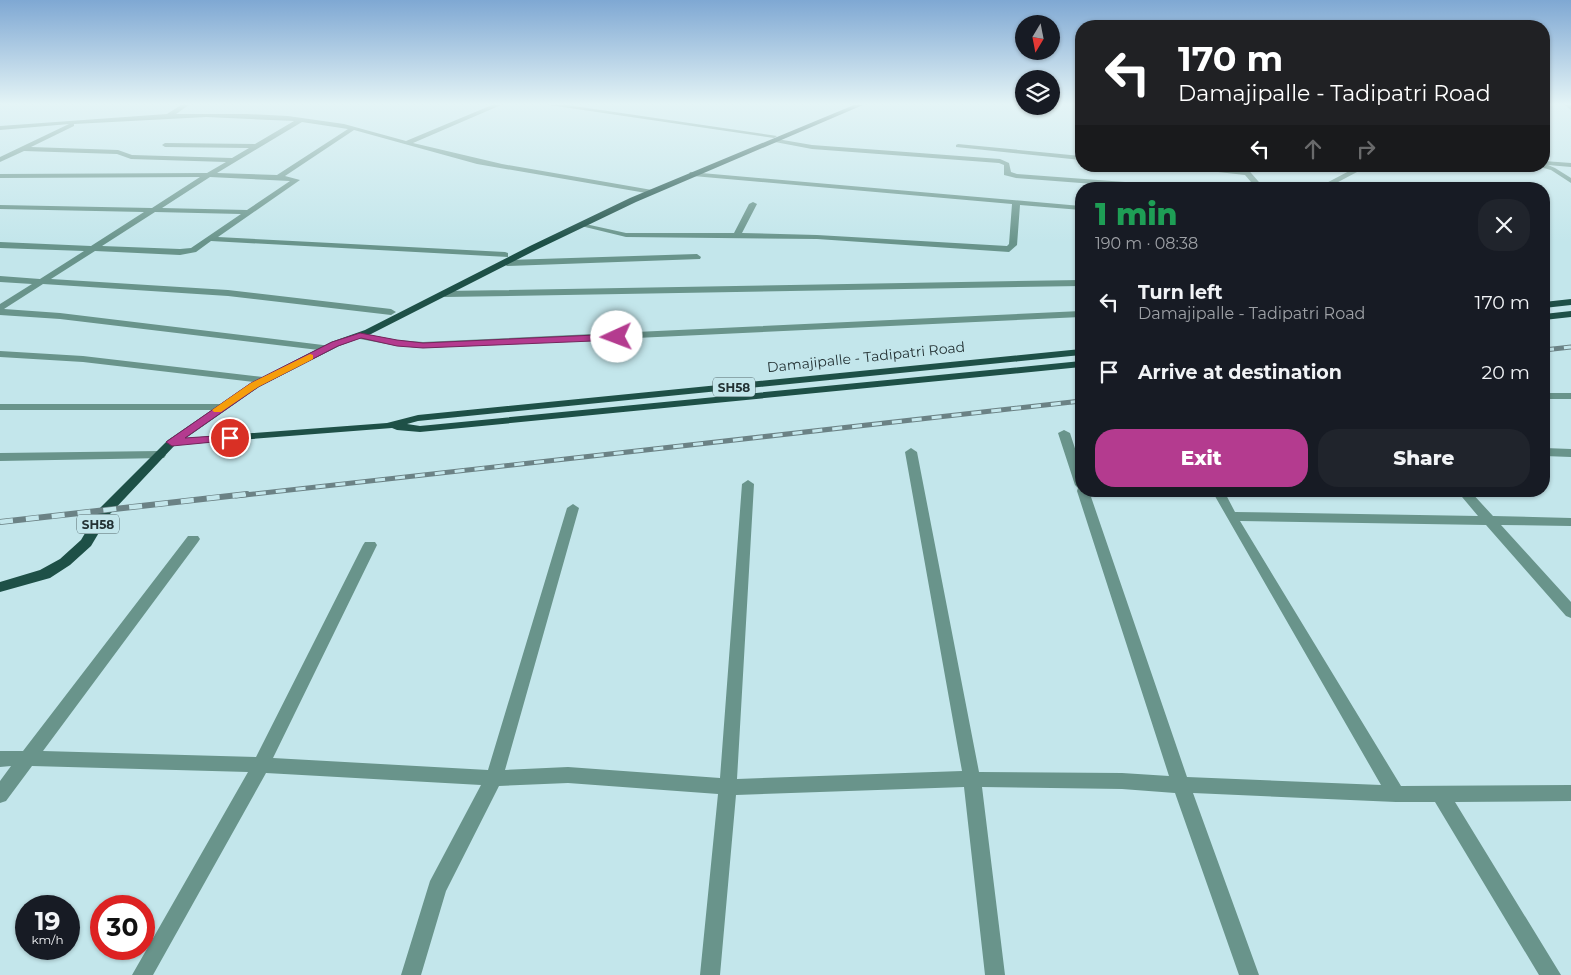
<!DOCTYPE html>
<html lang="en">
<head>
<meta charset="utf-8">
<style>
	body { margin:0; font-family:Montserrat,sans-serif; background:#20242c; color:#f1f3f6; height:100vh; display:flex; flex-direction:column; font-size:19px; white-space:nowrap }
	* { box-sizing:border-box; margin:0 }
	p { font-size:16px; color:#9ea1a6 }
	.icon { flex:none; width:28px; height:28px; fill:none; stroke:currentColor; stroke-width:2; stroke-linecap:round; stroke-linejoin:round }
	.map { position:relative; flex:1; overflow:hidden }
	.sheet { position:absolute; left:1075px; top:182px; width:475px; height:315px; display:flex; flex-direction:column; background:#171b24; border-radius:20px; box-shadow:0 1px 4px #0004 }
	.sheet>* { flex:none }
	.banner { position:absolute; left:1075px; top:20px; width:475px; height:152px; border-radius:20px; box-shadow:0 1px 4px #0004; background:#202124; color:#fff; overflow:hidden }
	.needle { width:32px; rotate:190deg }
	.tools { position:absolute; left:1015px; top:15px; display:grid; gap:10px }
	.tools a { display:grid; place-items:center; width:45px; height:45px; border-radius:50%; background:#171b24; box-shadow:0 1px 4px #0004; font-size:25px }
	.speed { position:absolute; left:15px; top:895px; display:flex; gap:10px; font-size:25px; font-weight:700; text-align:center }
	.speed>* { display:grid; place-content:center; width:65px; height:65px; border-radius:50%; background:#171b24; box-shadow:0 1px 4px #0004; line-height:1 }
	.speed small { font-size:12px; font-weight:400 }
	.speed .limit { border:8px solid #d22; background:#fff; color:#111 }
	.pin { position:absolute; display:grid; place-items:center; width:42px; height:42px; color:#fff; margin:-21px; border:2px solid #fff; border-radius:50%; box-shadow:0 1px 5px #0007 }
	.me { position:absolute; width:55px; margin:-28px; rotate:268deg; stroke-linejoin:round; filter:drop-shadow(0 0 4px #0008) }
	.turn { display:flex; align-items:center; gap:18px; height:105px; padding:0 20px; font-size:22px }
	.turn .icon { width:65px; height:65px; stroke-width:2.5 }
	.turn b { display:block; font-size:35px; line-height:42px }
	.lanes { display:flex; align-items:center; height:48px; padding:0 20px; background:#0003; justify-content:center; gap:25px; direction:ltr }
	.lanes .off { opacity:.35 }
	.round { display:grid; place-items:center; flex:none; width:52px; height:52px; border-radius:20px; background:#20242c }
	.summary { display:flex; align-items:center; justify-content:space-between; height:85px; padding:0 20px }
	h1 { font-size:30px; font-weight:800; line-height:38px; color:#1e9e55 }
	.action { display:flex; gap:10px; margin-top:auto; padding:10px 20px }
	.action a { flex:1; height:58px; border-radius:20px; background:#b43b8f; color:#fff; font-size:20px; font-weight:800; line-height:58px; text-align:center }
	.action a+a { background:#20242c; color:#f1f3f6 }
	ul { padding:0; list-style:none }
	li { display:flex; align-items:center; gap:15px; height:70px; padding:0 20px }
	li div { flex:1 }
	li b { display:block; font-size:19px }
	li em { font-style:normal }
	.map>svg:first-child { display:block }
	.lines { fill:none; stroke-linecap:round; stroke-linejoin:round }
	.minor { fill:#69948b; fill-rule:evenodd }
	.major { fill:#1e5047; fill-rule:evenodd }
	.rail-far1-casing { stroke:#6b8285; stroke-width:5 }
	.rail-casing { stroke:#6b8285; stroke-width:6 }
	.rail-far1 { stroke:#c3e6eb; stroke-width:3; stroke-dasharray:10; stroke-linecap:butt }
	.rail { stroke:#c3e6eb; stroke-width:4.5; stroke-dasharray:13; stroke-linecap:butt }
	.route { fill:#b43b8f; stroke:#75265d }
	.slow { fill:#f59e0b }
	.labels { text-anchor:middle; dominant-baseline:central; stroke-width:4; stroke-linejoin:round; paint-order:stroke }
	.shield { fill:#c3e6eb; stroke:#54686b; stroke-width:1 }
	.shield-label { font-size:12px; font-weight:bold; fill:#243234 }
	.street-label { font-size:14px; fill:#243234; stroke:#c3e6eb }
</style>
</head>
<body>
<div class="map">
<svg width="1571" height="975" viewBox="0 0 1571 975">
	<rect width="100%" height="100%" fill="#c3e6eb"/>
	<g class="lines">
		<!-- minor -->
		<path class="minor" d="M 181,105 L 189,105 L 176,114 L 247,114 L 288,116 L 344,124 L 406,141 L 492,105 L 501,105 L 413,143 L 502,164 L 652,190 L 656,192 L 652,194 L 477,164 L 354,130 L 285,176 L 300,180 L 218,237 L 505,252 L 508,253 L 508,257 L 211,241 L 196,252 L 180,255 L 95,251 L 51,279 L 228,290 L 391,309 L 396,312 L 391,315 L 228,296 L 43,284 L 4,309 L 60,313 L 331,346 L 332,348 L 327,351 L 60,319 L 0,315 L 0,304 L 32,284 L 0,282 L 0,276 L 40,279 L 84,251 L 0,248 L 0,242 L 91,246 L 144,212 L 0,209 L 0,205 L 152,208 L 200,177 L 0,178 L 0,174 L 207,173 L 226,162 L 131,159 L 117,154 L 24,151 L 0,162 L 0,157 L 69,124 L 0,130 L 0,126 L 167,114 ZM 206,117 L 294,121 L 255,144 L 165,143 L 162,145 L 165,147 L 249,148 L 232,158 L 132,155 L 118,150 L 31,147 L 74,126 L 74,124 ZM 302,122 L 348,129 L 277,175 L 217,173 ZM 210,177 L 290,181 L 247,210 L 162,208 ZM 155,212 L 241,214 L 191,248 L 180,249 L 102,246 Z
			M 549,105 L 567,105 L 777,136 L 774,138 Z
			M 1565,105 L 1571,105 L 1571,110 Z
			M 777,139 L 812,145 L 1000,159 L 1009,163 L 1011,172 L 1017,174 L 1179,186 L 1183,188 L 1159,189 L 1016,178 L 1004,175 L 1004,165 L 999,163 L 812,149 L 775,142 L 774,141 Z
			M 958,144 L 1081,156 L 1081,160 L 956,147 L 956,145 Z
			M 1544,161 L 1571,163 L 1571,167 L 1548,165 L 1555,168 L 1571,178 L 1571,183 L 1551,170 L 1540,167 L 1544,166 Z
			M 1164,166 L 1194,166 L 1241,170 L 1238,166 L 1245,166 L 1265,189 L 1257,189 L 1245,175 Z
			M 1366,166 L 1384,166 L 1357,172 L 1325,189 L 1315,189 L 1353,169 Z
			M 690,172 L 1081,206 L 1081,210 L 1020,205 L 1017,245 L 1009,252 L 817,239 L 626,237 L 577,225 L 581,223 L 626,233 L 734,233 L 749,204 L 753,202 L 757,204 L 742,233 L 817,235 L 1007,246 L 1009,244 L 1012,204 L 693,176 L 689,174 Z
			M 697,254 L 701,257 L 700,259 L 507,266 L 503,263 L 507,260 Z
			M 1081,280 L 1081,286 L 445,297 L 440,294 L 445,291 Z
			M 1081,311 L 1081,317 L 423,348 L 397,346 L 360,339 L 355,336 L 360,333 L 397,340 L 423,342 Z
			M 0,351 L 83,356 L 263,377 L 268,380 L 263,383 L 83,362 L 0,357 Z
			M 1544,393 L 1571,393 L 1571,399 L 1544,399 Z
			M 0,404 L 222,404 L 228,407 L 222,410 L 0,410 Z
			M 1064,430 L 1070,433 L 1081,467 L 1081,491 L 1089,491 L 1187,777 L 1381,785 L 1212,491 L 1224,491 L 1235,512 L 1478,516 L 1457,491 L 1470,491 L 1493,516 L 1571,518 L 1571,526 L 1501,525 L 1571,602 L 1571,618 L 1566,616 L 1486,525 L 1240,521 L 1401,786 L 1571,785 L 1571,801 L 1455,802 L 1561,975 L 1539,975 L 1435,802 L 1396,802 L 1193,793 L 1259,975 L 1239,975 L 1175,793 L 1122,789 L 982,787 L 1005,975 L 985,975 L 964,787 L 736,795 L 720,975 L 700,975 L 718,794 L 568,783 L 499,786 L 446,891 L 421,975 L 401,975 L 430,881 L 481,785 L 266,773 L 153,975 L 132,975 L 248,772 L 32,766 L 6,801 L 0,803 L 0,781 L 11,766 L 0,767 L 0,751 L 23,751 L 188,536 L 198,536 L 200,539 L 198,542 L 43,751 L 256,757 L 363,545 L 365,542 L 375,542 L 377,545 L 273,758 L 488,770 L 567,508 L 573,504 L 579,508 L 505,770 L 568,767 L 720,778 L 742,484 L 748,480 L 754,484 L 737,779 L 962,771 L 905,452 L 911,448 L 917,452 L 979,772 L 1122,773 L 1169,776 L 1077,491 L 1078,488 L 1075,485 L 1058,433 Z
			M 1544,448 L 1571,449 L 1571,457 L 1544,456 Z
			M 160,451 L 166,455 L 164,458 L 0,461 L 0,453 Z"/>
		<!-- major -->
		<path class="major" d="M 854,105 L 863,105 L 636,202 L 536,250 L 371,334 L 339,346 L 259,387 L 186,438 L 387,423 L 418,415 L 1081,349 L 1081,355 L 418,421 L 407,424 L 420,426 L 1081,361 L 1081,367 L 420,432 L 397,430 L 392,428 L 175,445 L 110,514 L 91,546 L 70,565 L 50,578 L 0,592 L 0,582 L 40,570 L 60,559 L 81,540 L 100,508 L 168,440 L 251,383 L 331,342 L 365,330 L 530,246 L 630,198 Z
			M 1571,299 L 1571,305 L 1544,308 L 1544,302 Z
			M 1571,311 L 1571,317 L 1544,320 L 1544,314 Z"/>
		<defs>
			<path id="rail-far1" d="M 1544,350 L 1571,347
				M 236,496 L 1081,401"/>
			<path id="rail" d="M 0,522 L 247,494"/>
		</defs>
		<!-- rail-far1 casing -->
		<use href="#rail-far1" class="rail-far1-casing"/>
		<!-- rail casing -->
		<use href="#rail" class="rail-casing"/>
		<!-- rail-far1 -->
		<use href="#rail-far1" class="rail-far1"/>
		<!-- rail -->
		<use href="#rail" class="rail"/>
	</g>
	<!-- sky -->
	<linearGradient id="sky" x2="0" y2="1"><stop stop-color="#7fa8d3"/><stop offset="0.43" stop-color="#e4f4f6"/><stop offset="1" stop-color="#e4f4f6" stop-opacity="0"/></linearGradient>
	<rect width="1571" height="242" fill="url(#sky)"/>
	<!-- route -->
	<path class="route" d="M 360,333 L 397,340 L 423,343 L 617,334 L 621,337 L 617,340 L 423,348 L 397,346 L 361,338 L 338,346 L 258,387 L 185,438 L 230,435 L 234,436 L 236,438 L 234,440 L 172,446 L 166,442 L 251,383 L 332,342 Z"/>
	<!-- slow -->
	<path class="slow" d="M 310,354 L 313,355 L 313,359 L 258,387 L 221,412 L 214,412 L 212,410 L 251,383 Z"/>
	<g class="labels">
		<!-- shield labels -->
		<g class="shield">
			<rect x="713" y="377.5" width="42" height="19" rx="4"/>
			<rect x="77" y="514.5" width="42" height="19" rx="4"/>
		</g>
		<g class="shield-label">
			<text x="734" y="387">SH58</text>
			<text x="98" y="524">SH58</text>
		</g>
		<!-- street labels -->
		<g class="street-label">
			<text transform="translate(866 357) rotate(-6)">Damajipalle - Tadipatri Road</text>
		</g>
	</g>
</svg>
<div class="tools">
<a><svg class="needle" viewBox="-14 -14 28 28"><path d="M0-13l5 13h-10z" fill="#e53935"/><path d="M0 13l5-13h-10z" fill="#9ea1a6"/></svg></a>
<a><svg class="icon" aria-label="layers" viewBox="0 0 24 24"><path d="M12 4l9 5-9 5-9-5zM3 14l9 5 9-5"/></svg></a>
</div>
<div class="speed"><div>19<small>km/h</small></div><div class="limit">30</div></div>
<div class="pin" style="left:230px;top:438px;background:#d93025"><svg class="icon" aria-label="arrive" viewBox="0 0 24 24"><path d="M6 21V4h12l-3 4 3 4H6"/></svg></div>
<svg class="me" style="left:617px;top:337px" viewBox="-20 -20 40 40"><circle r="19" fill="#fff"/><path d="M0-13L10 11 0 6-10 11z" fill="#b43b8f"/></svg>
<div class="banner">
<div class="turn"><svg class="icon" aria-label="left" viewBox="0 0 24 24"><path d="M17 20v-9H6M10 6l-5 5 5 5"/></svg><div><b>170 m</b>Damajipalle - Tadipatri Road</div></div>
<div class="lanes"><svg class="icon" aria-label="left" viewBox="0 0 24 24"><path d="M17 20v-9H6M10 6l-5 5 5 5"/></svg><svg class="icon off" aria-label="ahead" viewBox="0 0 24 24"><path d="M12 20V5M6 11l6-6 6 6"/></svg><svg class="icon off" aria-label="right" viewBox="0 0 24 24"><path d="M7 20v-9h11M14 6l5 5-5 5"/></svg></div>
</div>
<section class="sheet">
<div class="summary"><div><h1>1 min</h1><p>190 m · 08:38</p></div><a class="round"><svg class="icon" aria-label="close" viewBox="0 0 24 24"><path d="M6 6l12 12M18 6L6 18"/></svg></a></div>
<ul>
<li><svg class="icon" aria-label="left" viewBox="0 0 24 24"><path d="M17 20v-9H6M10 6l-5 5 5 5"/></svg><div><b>Turn left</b><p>Damajipalle - Tadipatri Road</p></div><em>170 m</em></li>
<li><svg class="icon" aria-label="arrive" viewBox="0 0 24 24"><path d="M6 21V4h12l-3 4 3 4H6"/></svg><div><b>Arrive at destination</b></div><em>20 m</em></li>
</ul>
<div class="action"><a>Exit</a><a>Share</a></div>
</section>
</div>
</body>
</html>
